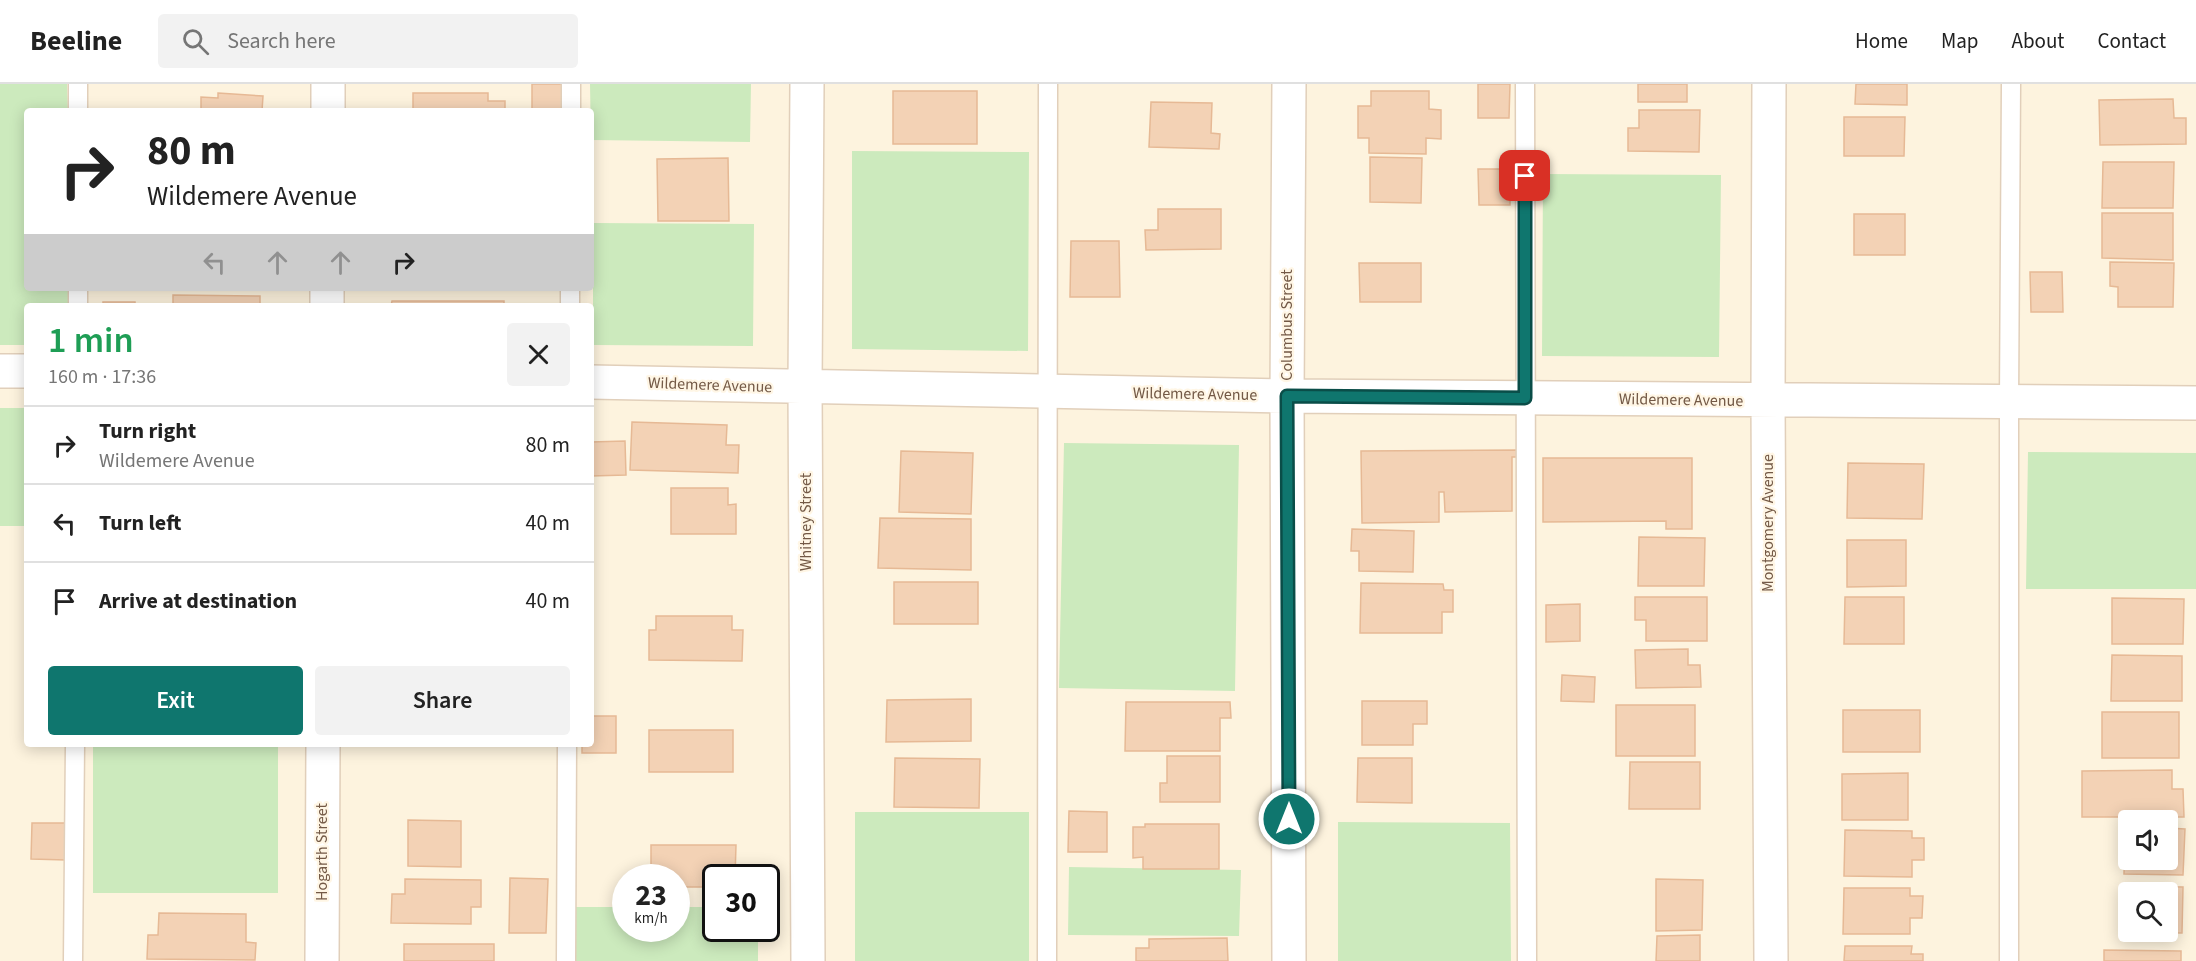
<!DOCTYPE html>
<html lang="en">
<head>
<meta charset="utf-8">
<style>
	body { margin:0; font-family:"Source Sans 3",sans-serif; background:#f2f2f2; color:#222; height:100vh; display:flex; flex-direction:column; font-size:22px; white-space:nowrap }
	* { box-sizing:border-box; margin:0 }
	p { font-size:20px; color:#767676 }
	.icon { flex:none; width:33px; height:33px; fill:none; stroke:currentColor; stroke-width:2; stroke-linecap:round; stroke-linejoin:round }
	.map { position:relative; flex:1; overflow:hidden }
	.side { position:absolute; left:24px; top:219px; width:570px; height:444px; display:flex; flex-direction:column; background:#fff; border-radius:6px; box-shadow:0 3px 15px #0003 }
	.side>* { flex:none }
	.banner { position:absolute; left:24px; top:24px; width:570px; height:183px; border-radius:6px; box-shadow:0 3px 15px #0003; background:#fff; color:#222; overflow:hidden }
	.fabs { position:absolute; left:2118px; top:726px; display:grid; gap:12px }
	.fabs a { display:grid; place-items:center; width:60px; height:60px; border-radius:6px; background:#fff; box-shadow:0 3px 15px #0003; font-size:30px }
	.speed { position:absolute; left:612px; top:780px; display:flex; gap:12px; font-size:30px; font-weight:700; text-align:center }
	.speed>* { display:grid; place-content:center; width:78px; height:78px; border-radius:50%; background:#fff; box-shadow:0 3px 15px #0003; line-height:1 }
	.speed small { font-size:15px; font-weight:400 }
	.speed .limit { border:3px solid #111; border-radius:9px; background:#fff; color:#111 }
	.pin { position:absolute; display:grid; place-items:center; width:51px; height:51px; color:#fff; margin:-26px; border-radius:12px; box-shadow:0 3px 9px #0006 }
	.me { position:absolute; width:66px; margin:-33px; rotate:0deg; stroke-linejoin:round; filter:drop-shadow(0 0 4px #0008) }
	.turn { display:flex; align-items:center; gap:21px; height:126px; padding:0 24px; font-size:27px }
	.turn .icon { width:78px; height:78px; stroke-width:2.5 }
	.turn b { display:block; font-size:42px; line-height:51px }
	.lanes { display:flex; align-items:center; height:57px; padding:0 24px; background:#0003; justify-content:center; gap:30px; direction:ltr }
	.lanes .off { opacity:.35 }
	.round { display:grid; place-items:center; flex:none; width:63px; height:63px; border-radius:6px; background:#f2f2f2 }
	.summary { display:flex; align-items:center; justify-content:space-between; height:102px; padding:0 24px }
	h1 { font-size:36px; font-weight:600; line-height:45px; color:#1e9e55 }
	.primary-button { display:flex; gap:12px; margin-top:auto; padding:12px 24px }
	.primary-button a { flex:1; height:69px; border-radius:6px; background:#0f766e; color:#fff; font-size:24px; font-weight:600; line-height:69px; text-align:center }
	.primary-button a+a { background:#f2f2f2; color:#222 }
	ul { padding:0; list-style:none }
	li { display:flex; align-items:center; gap:18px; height:78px; padding:0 24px; border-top:2px solid #e0e0e0 }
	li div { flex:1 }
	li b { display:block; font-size:22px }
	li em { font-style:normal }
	header { display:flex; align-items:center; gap:36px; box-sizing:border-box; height:84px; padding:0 30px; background:#fff; border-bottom:2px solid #e0e0e0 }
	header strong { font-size:28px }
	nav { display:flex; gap:33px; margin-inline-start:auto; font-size:21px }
	.search { width:420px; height:54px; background:#f2f2f2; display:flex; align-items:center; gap:15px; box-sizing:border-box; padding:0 21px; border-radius:6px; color:#767676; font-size:22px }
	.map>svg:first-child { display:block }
	.green { fill:#cceabd }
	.building { fill:#f3d2b5; stroke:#e6b995; stroke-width:1.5; fill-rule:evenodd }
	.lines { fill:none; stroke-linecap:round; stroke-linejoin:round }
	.lane-casing { stroke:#e1cfba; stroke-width:21 }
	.street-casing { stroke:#e1cfba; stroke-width:36 }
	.lane { stroke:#fff; stroke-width:18 }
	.street { stroke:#fff; stroke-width:33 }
	.route-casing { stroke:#0a4d48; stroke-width:15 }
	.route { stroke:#0f766e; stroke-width:10 }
	.labels { text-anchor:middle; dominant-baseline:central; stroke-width:4.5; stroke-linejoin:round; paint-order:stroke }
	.street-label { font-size:16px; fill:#735946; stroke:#fff6e5 }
</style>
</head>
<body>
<header>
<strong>Beeline</strong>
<div class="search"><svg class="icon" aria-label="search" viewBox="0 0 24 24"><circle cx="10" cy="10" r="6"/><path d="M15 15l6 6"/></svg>Search here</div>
<nav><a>Home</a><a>Map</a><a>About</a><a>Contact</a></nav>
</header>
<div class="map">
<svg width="2196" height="877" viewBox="0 0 2196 877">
	<rect width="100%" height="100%" fill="#fdf3de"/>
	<!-- green -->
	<path class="green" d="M 0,0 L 67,0 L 68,27 L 27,27 L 27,204 L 69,204 L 69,222 L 27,222 L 27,261 L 0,261 Z
		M 590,0 L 751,0 L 750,58 L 591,56 Z
		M 852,67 L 1029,68 L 1028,267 L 852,265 Z
		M 1543,90 L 1721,91 L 1719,273 L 1542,272 Z
		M 593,139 L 754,140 L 753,262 L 593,261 Z
		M 0,324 L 27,324 L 27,442 L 0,442 Z
		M 1064,359 L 1239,361 L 1235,607 L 1059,604 Z
		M 2028,368 L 2196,369 L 2196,505 L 2026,505 Z
		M 93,660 L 278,660 L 278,809 L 93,809 Z
		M 855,728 L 1029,728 L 1029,877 L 855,877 Z
		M 1338,738 L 1510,739 L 1511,877 L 1338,877 Z
		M 1069,783 L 1241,786 L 1239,852 L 1068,851 Z
		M 576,823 L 625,823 L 626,844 L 676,844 L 677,823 L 715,823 L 716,844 L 758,845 L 758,877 L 576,877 Z"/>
	<!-- building -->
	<path class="building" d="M 532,0 L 563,0 L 563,27 L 532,27 Z
		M 1478,0 L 1510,0 L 1509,34 L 1478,34 Z
		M 1638,0 L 1687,0 L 1687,18 L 1638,18 Z
		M 1856,0 L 1907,0 L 1907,21 L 1855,20 Z
		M 893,7 L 977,7 L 977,60 L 893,60 Z
		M 1371,7 L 1429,7 L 1429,25 L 1441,26 L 1441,55 L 1426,54 L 1426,70 L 1369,69 L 1369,54 L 1358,54 L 1358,22 L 1371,22 Z
		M 218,9 L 263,12 L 262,27 L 201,27 L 201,13 L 218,14 Z
		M 413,9 L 488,9 L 488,17 L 505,17 L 505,27 L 413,27 Z
		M 2173,15 L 2174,34 L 2186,34 L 2186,60 L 2100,61 L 2099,16 Z
		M 1151,18 L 1212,19 L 1211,49 L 1220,50 L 1219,65 L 1149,63 Z
		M 1639,26 L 1700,26 L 1699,68 L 1628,67 L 1628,44 L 1639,44 Z
		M 1844,33 L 1905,33 L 1904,72 L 1844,72 Z
		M 1370,73 L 1422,74 L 1421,119 L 1370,118 Z
		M 728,74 L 729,137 L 658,137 L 657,75 Z
		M 2103,78 L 2174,78 L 2173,124 L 2102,124 Z
		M 1478,85 L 1510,85 L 1510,121 L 1479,121 Z
		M 1158,125 L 1221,125 L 1221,165 L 1146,166 L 1145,146 L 1158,146 Z
		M 2102,129 L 2173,129 L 2173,176 L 2102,174 Z
		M 1854,130 L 1905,130 L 1905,171 L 1854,171 Z
		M 1071,157 L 1119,157 L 1120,213 L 1070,213 Z
		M 2110,178 L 2174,179 L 2173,223 L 2118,223 L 2118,203 L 2110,202 Z
		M 1359,179 L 1421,179 L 1421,218 L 1360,218 Z
		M 2030,188 L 2062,188 L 2063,228 L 2031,228 Z
		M 173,211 L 260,212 L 260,222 L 173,222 Z
		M 392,217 L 504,217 L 504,222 L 391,222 Z
		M 103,218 L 135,218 L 135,222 L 103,222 Z
		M 632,338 L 727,341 L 726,361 L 739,361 L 738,389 L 630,386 Z
		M 625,357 L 626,391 L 591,392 L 591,358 Z
		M 1517,366 L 1517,373 L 1512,373 L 1512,427 L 1445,428 L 1444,408 L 1439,408 L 1439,438 L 1362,439 L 1361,367 Z
		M 901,367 L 973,369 L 971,430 L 899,428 Z
		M 1543,374 L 1692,374 L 1692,445 L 1666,445 L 1666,437 L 1543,438 Z
		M 1848,379 L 1924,380 L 1922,435 L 1847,434 Z
		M 671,404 L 728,404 L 728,421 L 736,420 L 736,450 L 671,450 Z
		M 880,434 L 971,435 L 971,486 L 878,484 Z
		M 1352,445 L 1414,447 L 1413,488 L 1359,487 L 1359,467 L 1351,467 Z
		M 1639,453 L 1705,454 L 1704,502 L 1638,502 Z
		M 1847,456 L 1906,456 L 1906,502 L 1847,503 Z
		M 894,498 L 978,498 L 978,540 L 894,540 Z
		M 1361,499 L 1443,500 L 1444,506 L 1453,506 L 1453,528 L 1442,528 L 1442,549 L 1360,549 Z
		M 1635,513 L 1707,513 L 1707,557 L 1646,557 L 1646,536 L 1635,536 Z
		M 1845,513 L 1904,513 L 1904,560 L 1844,560 Z
		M 2112,514 L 2184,515 L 2183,560 L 2112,560 Z
		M 1580,520 L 1580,557 L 1546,558 L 1546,521 Z
		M 656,532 L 732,532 L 732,546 L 743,546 L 742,577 L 649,576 L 649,546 L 656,546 Z
		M 1688,565 L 1688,581 L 1700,581 L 1701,603 L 1636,604 L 1635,566 Z
		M 2112,571 L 2182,572 L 2182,617 L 2111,617 Z
		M 1562,591 L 1595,593 L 1594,618 L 1561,617 Z
		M 971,615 L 971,657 L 886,658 L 887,616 Z
		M 1362,617 L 1427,617 L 1427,640 L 1413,640 L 1413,661 L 1362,661 Z
		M 1126,618 L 1230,618 L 1231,634 L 1220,634 L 1220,667 L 1125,667 Z
		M 1616,621 L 1695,621 L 1695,672 L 1616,672 Z
		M 1843,626 L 1920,626 L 1920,668 L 1843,668 Z
		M 2102,628 L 2179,628 L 2179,674 L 2102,674 Z
		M 591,632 L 616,632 L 616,669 L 582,669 L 582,660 L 591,660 Z
		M 649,646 L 733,646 L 733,688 L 649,688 Z
		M 1167,672 L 1220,672 L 1220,718 L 1160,718 L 1160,699 L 1167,699 Z
		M 895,674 L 980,675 L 979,724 L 894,723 Z
		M 1358,674 L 1412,674 L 1412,719 L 1357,718 Z
		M 1630,678 L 1700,678 L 1700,725 L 1629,725 Z
		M 2172,686 L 2172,705 L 2183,705 L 2184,733 L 2082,733 L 2082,687 Z
		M 1908,689 L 1908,736 L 1842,736 L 1842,690 Z
		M 1069,727 L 1107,728 L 1107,768 L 1068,768 Z
		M 408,736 L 461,737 L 461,783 L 408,782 Z
		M 32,739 L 66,739 L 66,776 L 31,775 Z
		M 1145,740 L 1219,740 L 1219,785 L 1143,785 L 1143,773 L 1133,774 L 1133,743 L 1145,743 Z
		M 2125,744 L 2128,744 L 2128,776 L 2168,776 L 2168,744 L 2185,745 L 2183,791 L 2124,790 Z
		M 1845,746 L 1912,747 L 1912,754 L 1924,754 L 1924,776 L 1912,776 L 1912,793 L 1844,792 Z
		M 651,761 L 736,761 L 735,794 L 716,794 L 716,803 L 676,803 L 676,794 L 651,794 Z
		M 510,794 L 548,795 L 546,849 L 509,849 Z
		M 405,795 L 481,796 L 481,823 L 471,823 L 471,840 L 391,839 L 392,810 L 405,810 Z
		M 1656,795 L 1703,796 L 1702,846 L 1656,847 Z
		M 2124,802 L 2183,803 L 2182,849 L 2123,848 ZM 2128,808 L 2168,808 L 2168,848 L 2128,848 Z
		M 1844,804 L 1910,804 L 1910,812 L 1923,812 L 1922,834 L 1910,834 L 1910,850 L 1843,850 Z
		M 159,829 L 246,830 L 246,858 L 256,859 L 255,876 L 147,875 L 148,851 L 158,851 Z
		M 1700,851 L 1700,877 L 1656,877 L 1657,852 Z
		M 1227,854 L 1228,877 L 1136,877 L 1136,864 L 1149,864 L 1149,855 Z
		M 404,860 L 494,860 L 494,877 L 404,877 Z
		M 1845,862 L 1912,862 L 1911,870 L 1923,870 L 1923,877 L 1844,877 Z
		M 2104,866 L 2181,867 L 2181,877 L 2104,877 Z"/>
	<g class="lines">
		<defs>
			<path id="lane" d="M 1525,0 L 1527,877
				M 78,27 L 78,0
				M 571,27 L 571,0
				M 78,222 L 78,204
				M 570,222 L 570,204
				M 73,877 L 75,660
				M 566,877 L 567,660
				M 1047,877 L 1048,0
				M 2009,877 L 2009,317 L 2011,0"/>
			<path id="street" d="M 807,0 L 805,303 L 808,877
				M 1289,0 L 1287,312 L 1289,877
				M 1769,0 L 1768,316 L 1771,877
				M 328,27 L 328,0
				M 327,222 L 327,204
				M 0,287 L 27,287
				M 591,298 L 1287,312 L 2196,319
				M 322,877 L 323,660"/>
		</defs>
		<!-- lane casing -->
		<use href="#lane" class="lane-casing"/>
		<!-- street casing -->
		<use href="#street" class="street-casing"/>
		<!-- lane -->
		<use href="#lane" class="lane"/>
		<!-- street -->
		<use href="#street" class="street"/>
	</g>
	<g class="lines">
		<defs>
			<path id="route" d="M 1289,735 L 1287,312 L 1525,314 L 1525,92"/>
		</defs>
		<!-- route casing -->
		<use href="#route" class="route-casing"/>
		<!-- route -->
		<use href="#route" class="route"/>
	</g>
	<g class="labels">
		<!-- street labels -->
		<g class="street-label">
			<text transform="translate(1287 241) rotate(-90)">Columbus Street</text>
			<text transform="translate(710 301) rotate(2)">Wildemere Avenue</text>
			<text transform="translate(1195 310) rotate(1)">Wildemere Avenue</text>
			<text transform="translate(1681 316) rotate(1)">Wildemere Avenue</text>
			<text transform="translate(806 438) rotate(-90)">Whitney Street</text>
			<text transform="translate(1768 439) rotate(-90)">Montgomery Avenue</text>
			<text transform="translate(322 768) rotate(-90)">Hogarth Street</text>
		</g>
	</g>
</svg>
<div class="fabs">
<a><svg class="icon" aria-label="sound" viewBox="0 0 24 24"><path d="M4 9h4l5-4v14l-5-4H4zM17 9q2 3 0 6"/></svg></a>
<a><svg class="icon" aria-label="search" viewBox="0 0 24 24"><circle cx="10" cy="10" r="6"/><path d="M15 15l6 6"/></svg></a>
</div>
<div class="speed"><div>23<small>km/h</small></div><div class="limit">30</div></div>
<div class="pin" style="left:1525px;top:92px;background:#d93025"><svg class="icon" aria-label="arrive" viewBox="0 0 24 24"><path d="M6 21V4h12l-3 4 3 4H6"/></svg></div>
<svg class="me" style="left:1289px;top:735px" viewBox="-20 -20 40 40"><circle r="17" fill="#0f766e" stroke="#fff" stroke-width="3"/><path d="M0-11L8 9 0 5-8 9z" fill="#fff"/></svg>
<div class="banner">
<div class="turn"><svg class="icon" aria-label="right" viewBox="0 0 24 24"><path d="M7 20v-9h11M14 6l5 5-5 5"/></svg><div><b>80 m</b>Wildemere Avenue</div></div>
<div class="lanes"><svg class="icon off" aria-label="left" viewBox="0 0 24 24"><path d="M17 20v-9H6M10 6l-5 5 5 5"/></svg><svg class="icon off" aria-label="ahead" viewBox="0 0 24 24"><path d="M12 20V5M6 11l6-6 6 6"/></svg><svg class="icon off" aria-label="ahead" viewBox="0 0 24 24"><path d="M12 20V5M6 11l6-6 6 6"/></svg><svg class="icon" aria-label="right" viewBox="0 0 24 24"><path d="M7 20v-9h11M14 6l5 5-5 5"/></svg></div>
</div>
<section class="side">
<div class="summary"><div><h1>1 min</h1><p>160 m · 17:36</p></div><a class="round"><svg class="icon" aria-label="close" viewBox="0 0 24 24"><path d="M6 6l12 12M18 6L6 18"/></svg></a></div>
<ul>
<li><svg class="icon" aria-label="right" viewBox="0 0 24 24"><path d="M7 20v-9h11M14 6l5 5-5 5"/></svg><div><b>Turn right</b><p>Wildemere Avenue</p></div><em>80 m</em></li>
<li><svg class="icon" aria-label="left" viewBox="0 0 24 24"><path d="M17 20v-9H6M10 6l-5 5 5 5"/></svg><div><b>Turn left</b></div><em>40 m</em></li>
<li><svg class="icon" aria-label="arrive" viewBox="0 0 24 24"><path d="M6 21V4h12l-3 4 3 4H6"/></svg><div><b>Arrive at destination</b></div><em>40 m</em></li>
</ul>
<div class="primary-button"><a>Exit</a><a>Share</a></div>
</section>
</div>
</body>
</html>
